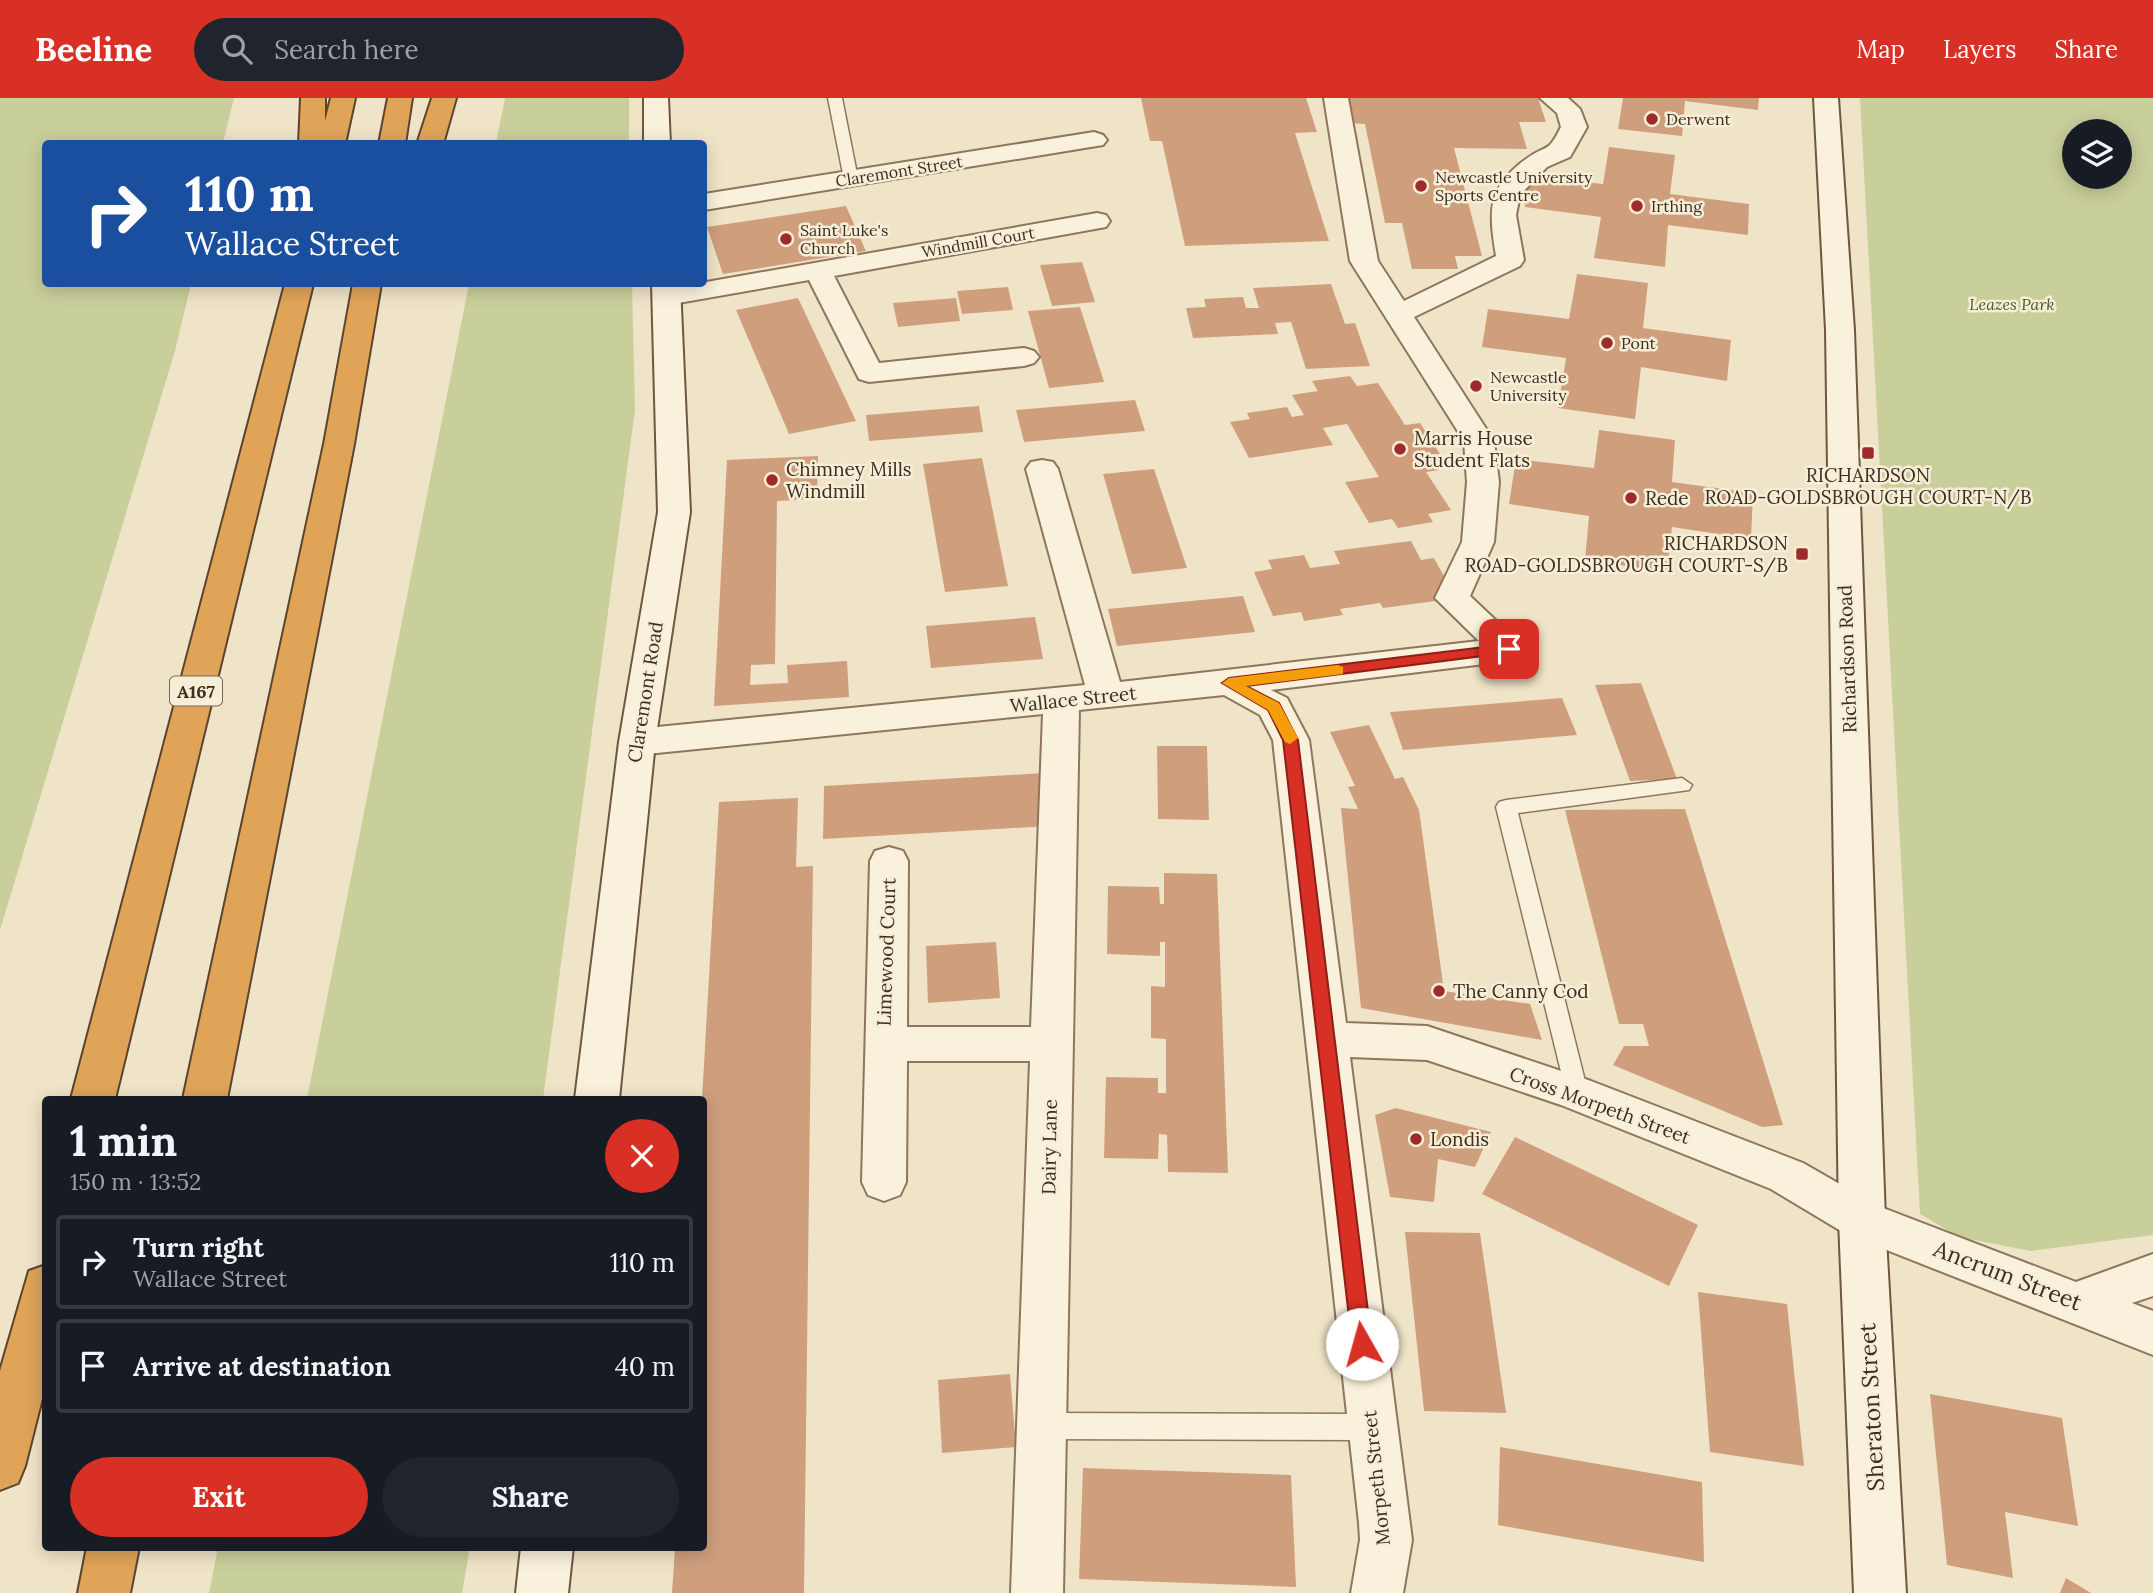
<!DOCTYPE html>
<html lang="en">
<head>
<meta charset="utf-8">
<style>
	body { margin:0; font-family:Lora,serif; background:#20242c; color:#f1f3f6; height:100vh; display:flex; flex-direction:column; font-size:26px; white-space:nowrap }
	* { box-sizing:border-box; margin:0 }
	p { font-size:23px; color:#9ea1a6 }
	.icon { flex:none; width:38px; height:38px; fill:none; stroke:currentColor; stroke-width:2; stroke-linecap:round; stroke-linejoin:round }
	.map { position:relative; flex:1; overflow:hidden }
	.panel { position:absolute; left:42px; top:998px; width:665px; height:455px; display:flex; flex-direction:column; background:#171b24; border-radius:7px; box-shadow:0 4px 18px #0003 }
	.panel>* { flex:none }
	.top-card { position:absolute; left:42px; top:42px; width:665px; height:147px; border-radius:7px; box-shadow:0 4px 18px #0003; background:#1a4fa0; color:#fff; overflow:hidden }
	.controls { position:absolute; left:2062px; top:21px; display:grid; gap:14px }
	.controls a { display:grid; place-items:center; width:70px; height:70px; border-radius:50%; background:#171b24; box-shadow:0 4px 18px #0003; font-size:35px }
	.pin { position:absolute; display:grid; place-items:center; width:60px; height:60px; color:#fff; margin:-30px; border-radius:14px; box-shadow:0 4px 10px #0006 }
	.me { position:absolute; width:77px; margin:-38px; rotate:353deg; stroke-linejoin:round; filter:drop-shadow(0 0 5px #0008) }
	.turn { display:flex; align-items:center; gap:24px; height:147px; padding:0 28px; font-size:32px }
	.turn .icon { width:91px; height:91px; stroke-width:2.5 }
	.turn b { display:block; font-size:49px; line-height:60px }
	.round { display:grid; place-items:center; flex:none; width:74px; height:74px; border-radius:37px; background:#20242c }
	.overview { display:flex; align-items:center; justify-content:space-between; height:119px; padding:0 28px }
	h1 { font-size:42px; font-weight:700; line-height:52px }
	.button { display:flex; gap:14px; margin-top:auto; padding:14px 28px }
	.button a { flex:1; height:80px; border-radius:42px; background:#d93025; color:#fff; font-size:28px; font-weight:700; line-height:80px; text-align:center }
	.button a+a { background:#20242c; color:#f1f3f6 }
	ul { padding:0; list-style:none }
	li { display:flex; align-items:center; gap:21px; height:94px; margin:0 14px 10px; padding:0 14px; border:4px solid #363941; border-radius:7px }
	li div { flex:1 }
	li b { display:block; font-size:26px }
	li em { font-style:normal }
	header { display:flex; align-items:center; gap:42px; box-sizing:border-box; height:98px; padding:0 35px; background:#d93025; color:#fff }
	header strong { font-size:33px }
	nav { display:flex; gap:38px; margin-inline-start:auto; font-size:24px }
	.search { width:490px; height:63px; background:#20242c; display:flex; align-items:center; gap:18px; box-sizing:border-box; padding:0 24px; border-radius:38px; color:#9ea1a6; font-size:26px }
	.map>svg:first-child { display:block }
	.green { fill:#c9cf9b; fill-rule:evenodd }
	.building { fill:#cf9f7d }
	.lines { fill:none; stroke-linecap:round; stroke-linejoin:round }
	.lane-casing { stroke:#8d765c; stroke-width:3 }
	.street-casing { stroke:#8d765c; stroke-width:4 }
	.secondary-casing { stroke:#6f573f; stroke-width:4 }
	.highway-casing { stroke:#5b4430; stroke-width:4 }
	.lane { fill:#faf1dc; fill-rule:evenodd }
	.street { fill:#faf1dc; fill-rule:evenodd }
	.secondary { fill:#faf1dc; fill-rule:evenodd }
	.highway { fill:#e0a458; fill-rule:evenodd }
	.route { fill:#d93025; stroke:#8d1f18; stroke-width:2 }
	.slow { fill:#f59e0b }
	.poi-dot { fill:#9e2a2b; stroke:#f7eed8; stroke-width:2.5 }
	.labels { text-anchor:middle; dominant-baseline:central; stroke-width:5; stroke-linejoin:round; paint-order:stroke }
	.far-poi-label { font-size:16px; fill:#3d2e20; stroke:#f7eed8; text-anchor:start }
	.far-street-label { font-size:16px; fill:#3d2e20; stroke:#f7eed8 }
	.far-park-label { font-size:16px; font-style:italic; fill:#4d5a26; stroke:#f7eed8 }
	.shield { fill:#f7eed8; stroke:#756857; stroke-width:2 }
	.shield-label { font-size:18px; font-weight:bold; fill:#3d2e20 }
	.poi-label { font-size:19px; fill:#3d2e20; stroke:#f7eed8; text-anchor:start }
	.street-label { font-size:19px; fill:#3d2e20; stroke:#f7eed8 }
	.near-street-label { font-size:23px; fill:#3d2e20; stroke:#f7eed8 }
</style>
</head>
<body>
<header>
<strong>Beeline</strong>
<div class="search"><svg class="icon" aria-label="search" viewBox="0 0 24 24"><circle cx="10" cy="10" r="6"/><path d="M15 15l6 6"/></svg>Search here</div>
<nav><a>Map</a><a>Layers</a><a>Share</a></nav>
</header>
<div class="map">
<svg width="2153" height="1495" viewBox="0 0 2153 1495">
	<rect width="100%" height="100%" fill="#f0e4c8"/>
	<!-- green -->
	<path class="green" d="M 0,0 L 234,0 L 223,45 L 46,46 L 46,186 L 191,186 L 175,253 L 0,832 Z
		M 505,0 L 629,0 L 629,45 L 496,45 Z
		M 1860,0 L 2153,0 L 2153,1137 L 2031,1153 L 1959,1139 L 1920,1116 ZM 2074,33 L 2119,33 L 2119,79 L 2074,79 Z
		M 469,186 L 632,186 L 635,312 L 543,1001 L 307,1001 Z
		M 218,1449 L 470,1449 L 462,1495 L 209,1495 Z"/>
	<!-- building -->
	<path class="building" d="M 1141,0 L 1306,0 L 1317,34 L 1295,35 L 1329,143 L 1185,148 L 1162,43 L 1150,43 Z
		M 1342,0 L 1538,0 L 1546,24 L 1519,24 L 1527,51 L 1454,50 L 1482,158 L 1455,158 L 1458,171 L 1412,171 L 1402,125 L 1385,125 L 1365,26 L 1347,25 Z
		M 1623,0 L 1759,0 L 1758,12 L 1685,3 L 1682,38 L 1618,31 Z
		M 1609,49 L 1675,57 L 1670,96 L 1749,106 L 1748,137 L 1668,127 L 1665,169 L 1594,160 L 1601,119 L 1525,109 L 1529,78 L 1603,86 Z
		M 846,108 L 866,153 L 723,176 L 707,129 Z
		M 1082,164 L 1095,204 L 1052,208 L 1040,167 Z
		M 1577,176 L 1648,185 L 1643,230 L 1731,242 L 1727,283 L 1641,269 L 1635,321 L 1558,310 L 1566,260 L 1482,249 L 1488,211 L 1569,221 Z
		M 1331,186 L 1345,226 L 1355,225 L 1370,268 L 1306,271 L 1291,224 L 1275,225 L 1278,236 L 1193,240 L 1186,210 L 1206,209 L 1204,201 L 1243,199 L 1246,210 L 1259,210 L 1253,190 Z
		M 1008,189 L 1013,212 L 962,216 L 957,193 Z
		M 798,200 L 856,323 L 789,336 L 736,212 Z
		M 956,200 L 960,223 L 898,229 L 893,205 Z
		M 1080,209 L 1104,284 L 1049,290 L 1028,213 Z
		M 1350,278 L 1357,288 L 1378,285 L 1405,327 L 1420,325 L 1440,356 L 1429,357 L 1439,372 L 1426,374 L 1451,412 L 1428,416 L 1433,424 L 1398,430 L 1392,421 L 1369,425 L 1345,384 L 1379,379 L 1347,326 L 1323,330 L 1333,347 L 1249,360 L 1230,324 L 1250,321 L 1247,315 L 1287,309 L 1292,319 L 1304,317 L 1292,297 L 1318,293 L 1312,283 Z
		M 1135,302 L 1145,333 L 1024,344 L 1016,312 Z
		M 979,308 L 983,334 L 869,343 L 866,317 Z
		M 1599,332 L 1675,342 L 1672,384 L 1753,395 L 1751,441 L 1672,429 L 1667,474 L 1585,462 L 1589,418 L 1509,406 L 1516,361 L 1594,370 Z
		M 818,358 L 817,401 L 777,403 L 775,566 L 751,567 L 750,587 L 788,585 L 787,567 L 847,563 L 849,599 L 714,608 L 727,362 Z
		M 982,360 L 1008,488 L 945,494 L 923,366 Z
		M 1154,371 L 1187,470 L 1132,476 L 1103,376 Z
		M 1411,443 L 1421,462 L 1434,460 L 1450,489 L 1437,491 L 1443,502 L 1383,510 L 1380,505 L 1340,511 L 1343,517 L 1304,523 L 1301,514 L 1273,518 L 1254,474 L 1272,471 L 1268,462 L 1304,457 L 1310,470 L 1340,466 L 1334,453 Z
		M 1243,498 L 1255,534 L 1117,548 L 1108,511 Z
		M 1035,519 L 1043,561 L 931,570 L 926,528 Z
		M 1641,585 L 1677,681 L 1630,683 L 1595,587 Z
		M 1562,600 L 1577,637 L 1403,652 L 1390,614 Z
		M 1369,627 L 1395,681 L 1403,679 L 1419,712 L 1444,893 L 1530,906 L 1542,942 L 1361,910 L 1341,710 L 1358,711 L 1348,689 L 1355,688 L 1330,634 Z
		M 1157,648 L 1207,648 L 1209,722 L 1158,721 Z
		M 1044,675 L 1049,728 L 823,741 L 824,688 Z
		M 798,700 L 796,769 L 813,768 L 804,1495 L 672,1495 L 675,1449 L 704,1449 L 702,1001 L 719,704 Z
		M 1685,711 L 1783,1027 L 1762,1029 L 1613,967 L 1624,948 L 1649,948 L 1643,926 L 1619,926 L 1565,712 Z
		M 1164,775 L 1217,776 L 1228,1075 L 1168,1074 L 1167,1037 L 1159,1036 L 1158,1061 L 1104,1060 L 1106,979 L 1158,980 L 1158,995 L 1166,995 L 1166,941 L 1151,940 L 1151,888 L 1165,889 L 1165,844 L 1160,844 L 1160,858 L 1107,856 L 1108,788 L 1159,789 L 1160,806 L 1164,806 Z
		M 996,844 L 1000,900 L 928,905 L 926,848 Z
		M 1396,1010 L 1491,1034 L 1475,1069 L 1438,1061 L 1434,1104 L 1390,1099 L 1375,1017 Z
		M 1515,1039 L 1698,1127 L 1669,1188 L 1482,1096 Z
		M 1405,1134 L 1480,1135 L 1506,1315 L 1424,1313 Z
		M 1698,1194 L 1787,1206 L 1804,1368 L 1710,1354 Z
		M 1010,1276 L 1016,1349 L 942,1355 L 938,1282 Z
		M 1930,1296 L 2062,1320 L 2078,1428 L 2005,1414 L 2013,1480 L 1947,1467 Z
		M 1500,1349 L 1702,1384 L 1704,1464 L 1498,1427 Z
		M 1083,1370 L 1291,1377 L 1296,1489 L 1079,1481 Z
		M 2066,1480 L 2091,1495 L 2060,1495 Z"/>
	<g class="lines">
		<defs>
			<path id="lane" d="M 828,0 L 842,0 L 858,81 L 856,84 L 844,81 Z
				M 1682,680 L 1692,687 L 1689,692 L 1518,715 L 1588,995 L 1584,1002 L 1576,1005 L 1568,1002 L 1496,709 L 1499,704 L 1506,702 Z
				M 1042,1315 L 1372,1316 L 1382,1320 L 1385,1329 L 1382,1338 L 1372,1342 L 1042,1341 L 1032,1337 L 1029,1328 L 1032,1319 Z"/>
			<path id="street" d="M 1324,0 L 1348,0 L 1378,163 L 1404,203 L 1496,158 C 1489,114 1486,90 1526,61 C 1548,45 1547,57 1561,29 L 1557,15 L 1540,0 L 1568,0 L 1580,11 L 1587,29 L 1570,59 L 1547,69 L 1520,97 L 1516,117 L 1524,162 L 1520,168 L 1414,219 L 1494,343 L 1499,384 L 1494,444 L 1470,498 L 1526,551 L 1521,559 L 1509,563 L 1271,592 L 1287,600 L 1309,642 L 1346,925 L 1427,928 L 1591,983 L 1803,1065 L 1878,1108 L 2076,1184 L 2153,1156 L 2153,1198 L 2132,1205 L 2153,1213 L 2153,1257 L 1846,1136 L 1771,1091 L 1561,1007 L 1427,962 L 1350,959 L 1412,1442 L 1403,1495 L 1351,1495 L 1360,1442 L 1359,1425 L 1273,642 L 1260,617 L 1224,597 L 1079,612 L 1063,1495 L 1011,1495 L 1030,963 L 907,963 L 906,1084 L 900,1097 L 884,1103 L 868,1097 L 862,1084 L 870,763 L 875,753 L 889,749 L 903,753 L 908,763 L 907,929 L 1031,929 L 1043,616 L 637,657 L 624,653 L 619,644 L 624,635 L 637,631 L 1085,587 L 1026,371 L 1031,364 L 1042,362 L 1053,364 L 1058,371 L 1120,584 L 1479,543 L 1435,500 L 1462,444 L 1467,384 L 1464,343 L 1350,163 Z
				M 1094,34 L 1103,37 L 1107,42 L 1103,47 L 704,112 L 704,96 Z
				M 1097,115 L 1106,117 L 1110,123 L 1106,129 L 834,178 L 879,265 L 1024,250 L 1034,253 L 1039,259 L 1034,265 L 1024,268 L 869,284 L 859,281 L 809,182 L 667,207 L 657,205 L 653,199 L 657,193 L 667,191 Z"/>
			<path id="secondary" d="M 644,0 L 668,0 L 670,46 L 644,46 Z
				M 1814,0 L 1838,0 L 1854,232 L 1885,1122 L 1906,1495 L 1854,1495 L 1839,1122 L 1826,232 Z
				M 652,186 L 680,186 L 690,414 L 655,644 L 619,1001 L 575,1001 L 619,644 L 658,414 Z
				M 521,1449 L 573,1449 L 568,1495 L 516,1495 Z"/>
			<path id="highway" d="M 301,0 L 325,0 L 325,23 L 331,0 L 355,0 L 345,46 L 299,46 Z
				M 388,0 L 412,0 L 405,46 L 379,46 Z
				M 432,0 L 456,0 L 443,46 L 417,46 Z
				M 285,186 L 313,186 L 115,1001 L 71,1001 Z
				M 353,186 L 381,186 L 354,346 L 227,1001 L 183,1001 L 324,346 Z
				M 46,1167 L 46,1285 L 25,1368 L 18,1385 L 0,1392 L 0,1273 L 29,1173 Z
				M 87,1449 L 139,1449 L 130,1495 L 78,1495 Z"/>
		</defs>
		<!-- lane casing -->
		<use href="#lane" class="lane-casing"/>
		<!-- street casing -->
		<use href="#street" class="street-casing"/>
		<!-- secondary casing -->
		<use href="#secondary" class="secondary-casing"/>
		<!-- highway casing -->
		<use href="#highway" class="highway-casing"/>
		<!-- lane -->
		<use href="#lane" class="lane"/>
		<!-- street -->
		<use href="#street" class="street"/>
		<!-- secondary -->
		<use href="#secondary" class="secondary"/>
		<!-- highway -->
		<use href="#highway" class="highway"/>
	</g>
	<!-- route -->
	<path class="route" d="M 1509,546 L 1514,548 L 1514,554 L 1246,588 L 1279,605 L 1298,642 L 1372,1246 L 1369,1252 L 1362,1255 L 1355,1252 L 1352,1246 L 1283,642 L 1268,612 L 1222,585 L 1229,580 Z"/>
	<!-- slow -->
	<path class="slow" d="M 1338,567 L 1343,569 L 1343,576 L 1246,588 L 1279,605 L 1298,640 L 1290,646 L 1285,644 L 1268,612 L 1222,585 L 1229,580 Z"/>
	<!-- markers -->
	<g class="poi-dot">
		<circle cx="1652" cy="21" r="7"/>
		<circle cx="1421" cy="88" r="7"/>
		<circle cx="1637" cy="108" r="7"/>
		<circle cx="786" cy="141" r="7"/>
		<circle cx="1607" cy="245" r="7"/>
		<circle cx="1476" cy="288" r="7"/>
		<circle cx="1400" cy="351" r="7"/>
		<rect x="1861" y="348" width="14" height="14" rx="3.5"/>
		<circle cx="772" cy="382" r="7"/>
		<circle cx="1631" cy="400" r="7"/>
		<rect x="1795" y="449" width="14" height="14" rx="3.5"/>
		<circle cx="1439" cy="893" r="7"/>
		<circle cx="1416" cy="1041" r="7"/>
	</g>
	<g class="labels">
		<!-- far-poi labels -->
		<g class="far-poi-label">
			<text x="1666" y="21">Derwent</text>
			<text x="1435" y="79">Newcastle University<tspan x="1435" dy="18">Sports Centre</tspan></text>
			<text x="1651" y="108">Irthing</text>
			<text x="800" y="132">Saint Luke's<tspan x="800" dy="18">Church</tspan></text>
			<text x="1621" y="245">Pont</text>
			<text x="1490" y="279">Newcastle<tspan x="1490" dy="18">University</tspan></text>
		</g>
		<!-- far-street labels -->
		<g class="far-street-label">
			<text transform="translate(899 73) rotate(-9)">Claremont Street</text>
			<text transform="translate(978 144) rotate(-10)">Windmill Court</text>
		</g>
		<!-- far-park labels -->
		<g class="far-park-label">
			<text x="2012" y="206">Leazes Park</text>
		</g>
		<!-- shield labels -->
		<rect class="shield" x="170" y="578.5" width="52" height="29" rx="5"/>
		<g class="shield-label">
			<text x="196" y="593">A167</text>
		</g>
		<!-- poi labels -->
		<g class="poi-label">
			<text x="1414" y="340">Marris House<tspan x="1414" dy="22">Student Flats</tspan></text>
			<text x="786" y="371">Chimney Mills<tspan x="786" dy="22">Windmill</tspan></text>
			<text x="1868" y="377" text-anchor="middle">RICHARDSON<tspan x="1868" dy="22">ROAD-GOLDSBROUGH COURT-N/B</tspan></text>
			<text x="1645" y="400">Rede</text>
			<text x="1788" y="445" text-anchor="end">RICHARDSON<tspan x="1788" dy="22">ROAD-GOLDSBROUGH COURT-S/B</tspan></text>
			<text x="1453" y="893">The Canny Cod</text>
			<text x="1430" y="1041">Londis</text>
		</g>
		<!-- street labels -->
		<g class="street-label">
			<text transform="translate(1847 561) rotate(-92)">Richardson Road</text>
			<text transform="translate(645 594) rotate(-81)">Claremont Road</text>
			<text transform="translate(1073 601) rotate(-6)">Wallace Street</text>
			<text transform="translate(886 854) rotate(-88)">Limewood Court</text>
			<text transform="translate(1600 1007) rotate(20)">Cross Morpeth Street</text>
			<text transform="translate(1049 1049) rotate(-89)">Dairy Lane</text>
			<text transform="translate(1376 1380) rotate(-96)">Morpeth Street</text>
		</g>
		<!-- near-street labels -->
		<g class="near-street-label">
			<text transform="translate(2008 1177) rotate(21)">Ancrum Street</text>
			<text transform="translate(1871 1309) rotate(-93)">Sheraton Street</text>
		</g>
	</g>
</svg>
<div class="controls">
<a><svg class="icon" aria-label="layers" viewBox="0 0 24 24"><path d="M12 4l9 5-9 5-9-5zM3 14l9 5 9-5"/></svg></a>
</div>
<div class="pin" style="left:1509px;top:551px;background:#d93025"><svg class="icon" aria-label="arrive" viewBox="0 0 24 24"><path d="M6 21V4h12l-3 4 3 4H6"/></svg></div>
<svg class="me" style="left:1362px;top:1246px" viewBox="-20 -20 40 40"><circle r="19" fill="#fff"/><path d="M0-13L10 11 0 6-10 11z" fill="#d93025"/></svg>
<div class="top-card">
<div class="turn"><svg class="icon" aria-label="right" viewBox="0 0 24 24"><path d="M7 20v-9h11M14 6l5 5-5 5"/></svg><div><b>110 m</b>Wallace Street</div></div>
</div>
<section class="panel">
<div class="overview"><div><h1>1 min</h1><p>150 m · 13:52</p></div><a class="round" style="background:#d93025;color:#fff"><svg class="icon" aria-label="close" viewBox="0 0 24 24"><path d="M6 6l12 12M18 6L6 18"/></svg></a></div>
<ul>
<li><svg class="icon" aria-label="right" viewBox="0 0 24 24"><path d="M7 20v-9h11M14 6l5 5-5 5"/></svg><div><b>Turn right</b><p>Wallace Street</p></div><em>110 m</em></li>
<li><svg class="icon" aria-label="arrive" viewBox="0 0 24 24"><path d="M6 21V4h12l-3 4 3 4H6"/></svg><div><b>Arrive at destination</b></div><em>40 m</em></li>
</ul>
<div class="button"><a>Exit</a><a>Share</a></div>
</section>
</div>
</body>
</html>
